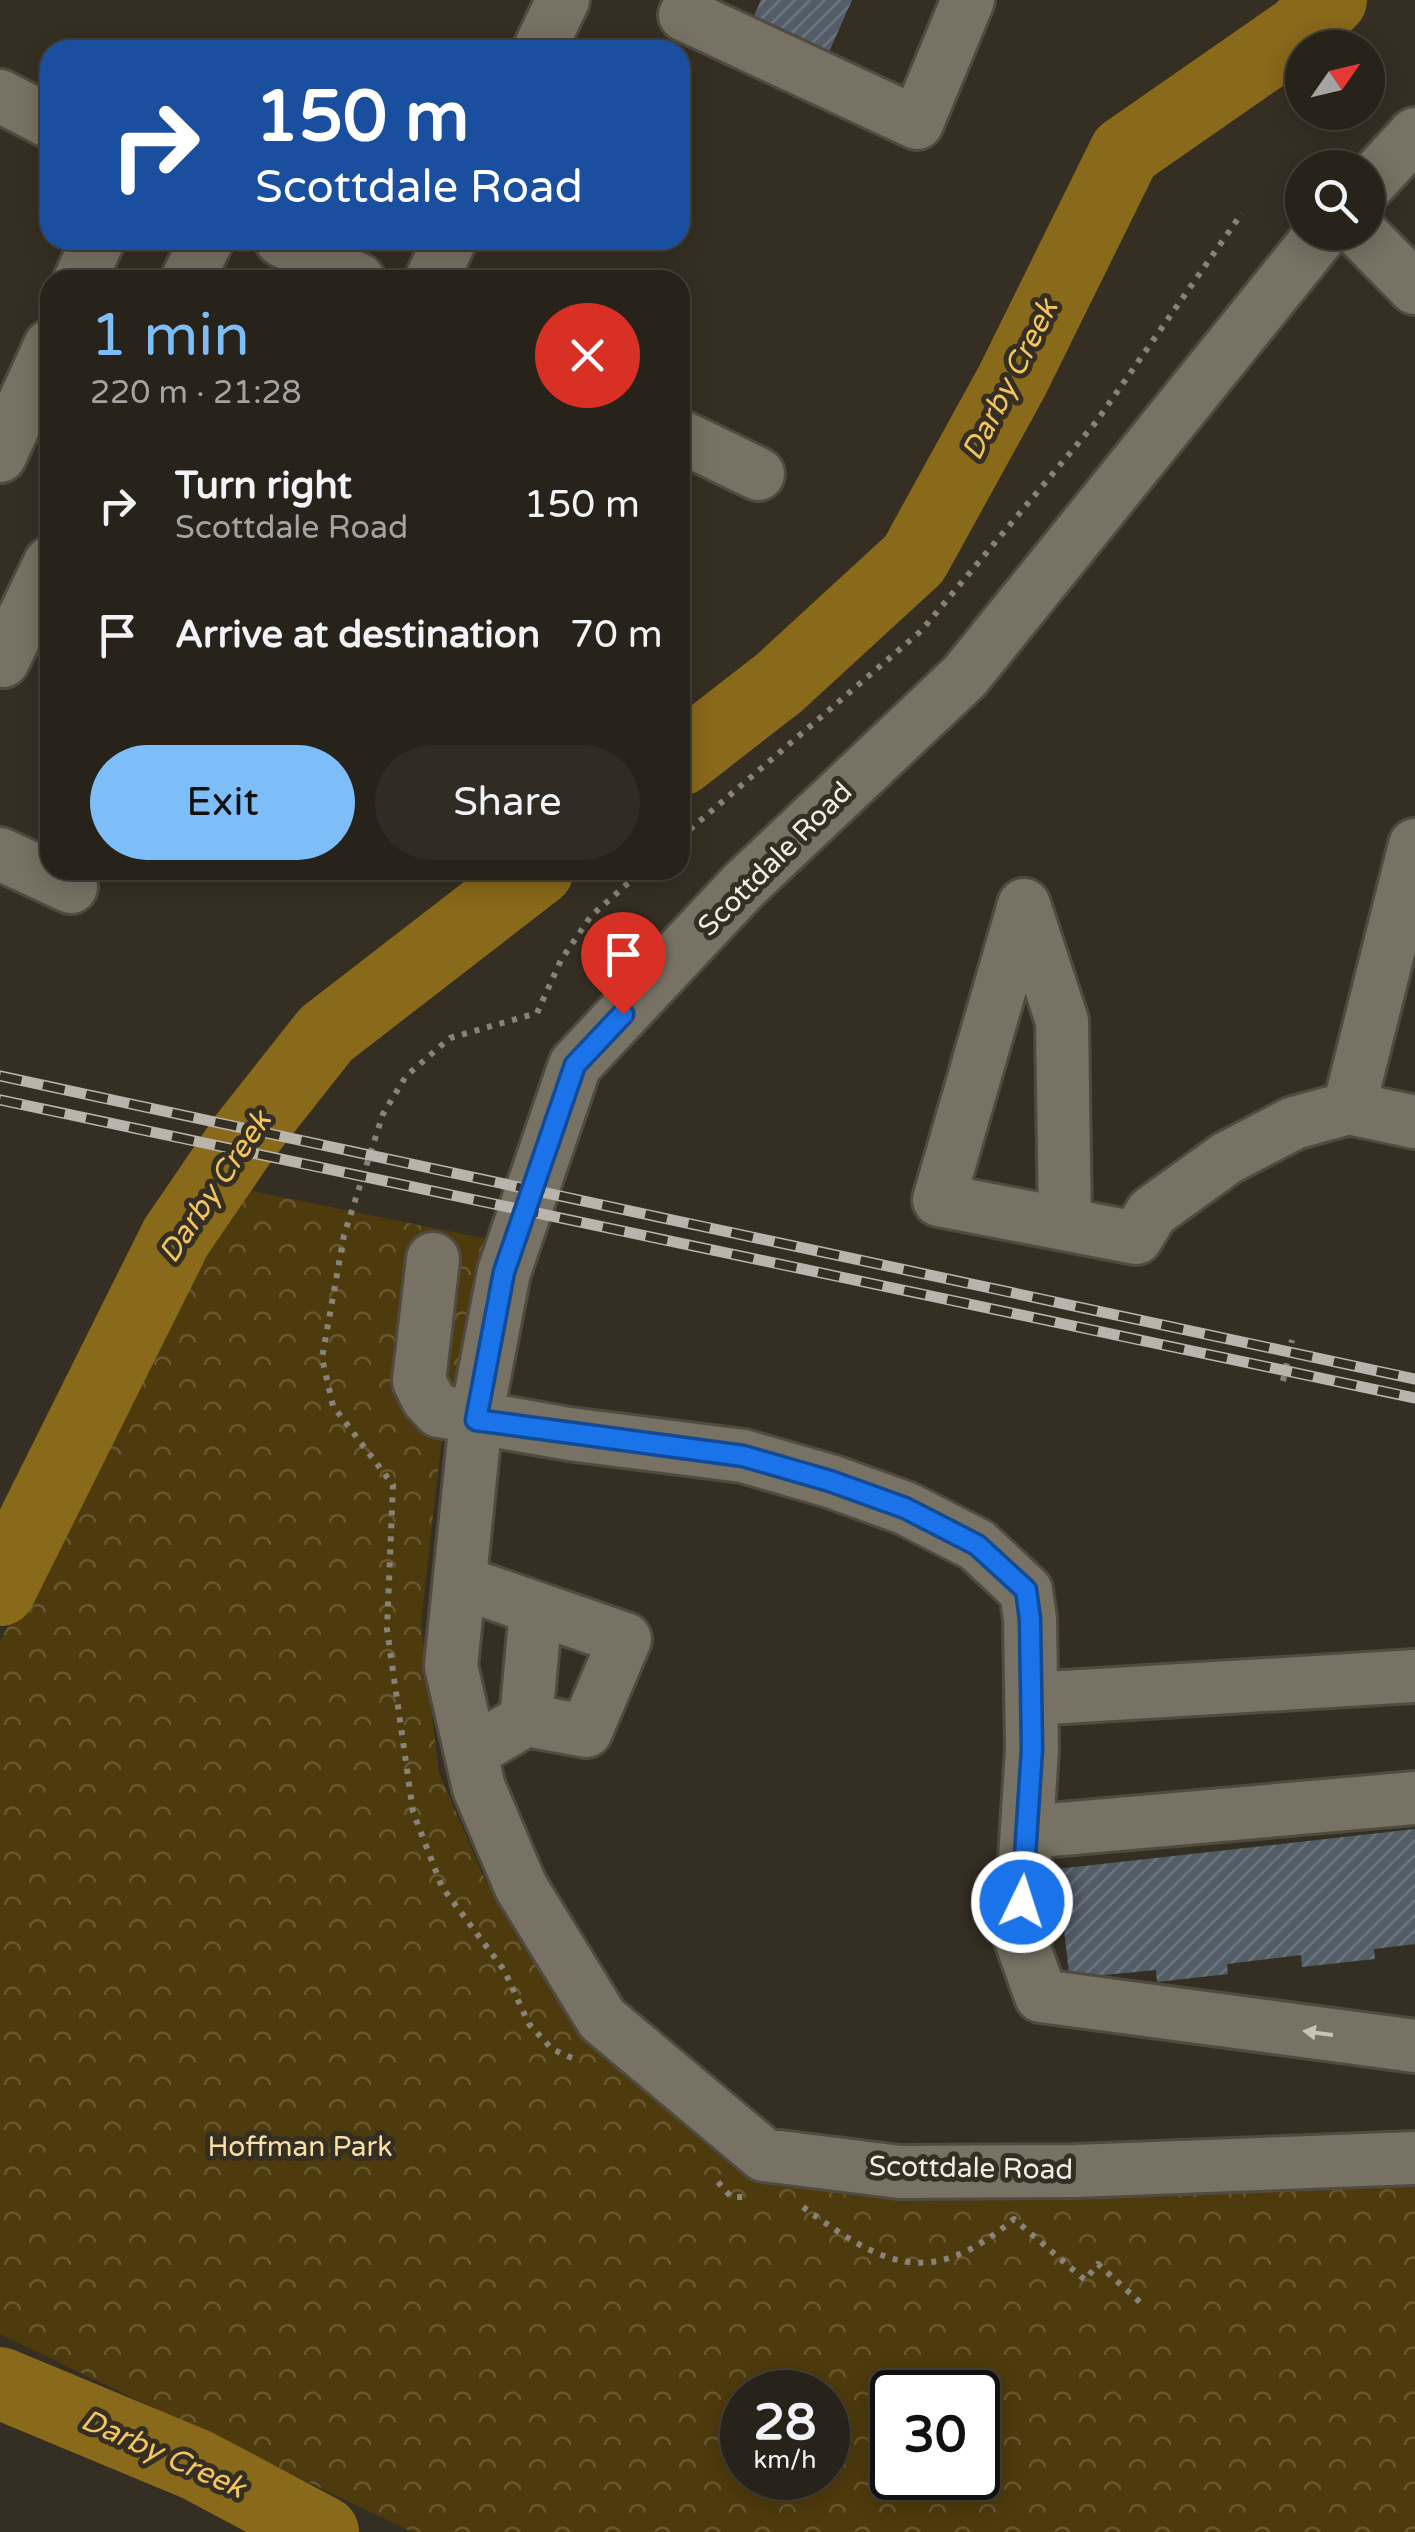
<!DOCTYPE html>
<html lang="en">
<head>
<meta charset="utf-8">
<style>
	body { margin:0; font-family:"Varela Round",sans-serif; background:#302b23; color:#f1f3f6; height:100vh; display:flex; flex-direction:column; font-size:38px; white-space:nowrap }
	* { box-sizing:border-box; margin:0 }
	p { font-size:32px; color:#a5a4a2 }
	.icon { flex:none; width:55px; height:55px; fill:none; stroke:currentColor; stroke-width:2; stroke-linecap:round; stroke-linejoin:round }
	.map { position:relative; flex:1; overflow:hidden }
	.drawer { position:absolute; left:40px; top:270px; width:650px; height:610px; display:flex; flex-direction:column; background:#28231a; border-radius:30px; box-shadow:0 5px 25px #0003,0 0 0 2px #444039 }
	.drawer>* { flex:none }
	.banner { position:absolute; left:40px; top:40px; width:650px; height:210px; border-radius:30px; box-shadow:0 5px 25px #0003,0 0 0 2px #444039; background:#1a4fa0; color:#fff; overflow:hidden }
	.needle { width:65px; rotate:56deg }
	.fabs { position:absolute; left:1285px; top:30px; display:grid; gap:20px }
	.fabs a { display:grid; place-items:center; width:100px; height:100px; border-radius:50%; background:#28231a; box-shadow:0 5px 25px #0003,0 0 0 2px #444039; font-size:50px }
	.speed { position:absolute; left:720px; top:2370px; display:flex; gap:20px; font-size:50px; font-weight:700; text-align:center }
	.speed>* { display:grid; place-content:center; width:130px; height:130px; border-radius:50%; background:#28231a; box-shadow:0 5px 25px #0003,0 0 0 2px #444039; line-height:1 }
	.speed small { font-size:25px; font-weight:400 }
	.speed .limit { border:5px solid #111; border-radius:15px; background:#fff; color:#111 }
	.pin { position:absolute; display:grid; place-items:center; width:85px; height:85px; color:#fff; margin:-102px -42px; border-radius:50% 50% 50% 0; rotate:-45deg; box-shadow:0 0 10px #0007 }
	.pin .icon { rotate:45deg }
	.me { position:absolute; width:110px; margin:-55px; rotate:4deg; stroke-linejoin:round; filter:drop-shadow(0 0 8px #0008) }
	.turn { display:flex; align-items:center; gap:35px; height:210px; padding:0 50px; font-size:45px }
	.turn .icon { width:130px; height:130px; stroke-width:2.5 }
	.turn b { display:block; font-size:70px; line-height:85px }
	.round { display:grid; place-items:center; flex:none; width:105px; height:105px; border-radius:52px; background:#302b23 }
	.headline { display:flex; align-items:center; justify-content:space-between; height:170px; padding:0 50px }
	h1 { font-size:60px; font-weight:600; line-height:75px; color:#7dbef9 }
	.cta { display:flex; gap:20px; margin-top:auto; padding:20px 50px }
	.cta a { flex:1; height:115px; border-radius:60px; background:#7dbef9; color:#111; font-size:40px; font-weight:600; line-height:115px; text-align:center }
	.cta a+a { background:#302b23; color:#f1f3f6 }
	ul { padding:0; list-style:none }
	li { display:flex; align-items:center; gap:30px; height:130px; padding:0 50px }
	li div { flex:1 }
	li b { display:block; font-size:38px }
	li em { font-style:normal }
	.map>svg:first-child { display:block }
	.park { fill:url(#park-crowns); fill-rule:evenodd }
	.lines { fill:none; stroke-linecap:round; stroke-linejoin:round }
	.river { stroke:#89691a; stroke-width:72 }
	.building { fill:url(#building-hatch) }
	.minor-casing { stroke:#4f4b41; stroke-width:58 }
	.path { stroke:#888379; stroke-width:6; stroke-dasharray:5 8; stroke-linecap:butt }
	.minor { stroke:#787264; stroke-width:52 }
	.rail-casing { stroke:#b9b4ac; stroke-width:11 }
	.rail { stroke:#352f23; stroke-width:8; stroke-dasharray:22; stroke-linecap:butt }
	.oneway { fill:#c7c3b9 }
	.route-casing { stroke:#114b97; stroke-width:25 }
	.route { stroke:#1a73e8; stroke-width:18 }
	.labels { text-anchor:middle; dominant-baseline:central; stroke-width:10; stroke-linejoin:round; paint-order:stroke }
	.street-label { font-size:28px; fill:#f2eee7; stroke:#352f23 }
	.park-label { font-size:28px; fill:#f9dea6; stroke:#352f23 }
	.water-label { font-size:30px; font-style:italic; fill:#f4c55f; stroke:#352f23 }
</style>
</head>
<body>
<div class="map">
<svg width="1415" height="2532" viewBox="0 0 1415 2532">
	<defs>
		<pattern id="park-crowns" width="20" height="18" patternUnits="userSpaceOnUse" patternTransform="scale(2.5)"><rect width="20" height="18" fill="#4e3b0d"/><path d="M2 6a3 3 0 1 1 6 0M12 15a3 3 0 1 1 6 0" fill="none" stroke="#685830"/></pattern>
		<pattern id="building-hatch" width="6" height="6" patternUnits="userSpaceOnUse" patternTransform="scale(2.5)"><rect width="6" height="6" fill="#525d68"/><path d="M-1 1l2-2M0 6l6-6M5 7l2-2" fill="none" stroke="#6b757e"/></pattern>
	</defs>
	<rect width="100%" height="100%" fill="#352f23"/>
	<!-- park -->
	<path class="park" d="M 242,1189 L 487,1239 L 442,1436 L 421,1624 L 439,1773 L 484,1877 L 527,1951 L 591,2022 L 799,2185 L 1415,2184 L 1415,2532 L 412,2532 L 0,2334 L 0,1641 ZM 742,2392 L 828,2392 L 828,2478 L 742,2478 ZM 892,2392 L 978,2392 L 978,2478 L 892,2478 Z"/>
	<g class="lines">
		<!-- river -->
		<path class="river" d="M 680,760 L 779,683 L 914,559 L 1012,381 L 1125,152 L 1299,31 L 1331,0
			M 0,1590 L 176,1237 L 243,1139 L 326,1034 L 538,870
			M 0,2383 L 197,2465 L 323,2532"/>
	</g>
	<!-- building -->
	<path class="building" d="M 761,0 L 852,0 L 829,52 L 753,18 Z
		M 1415,1829 L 1415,1944 L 1374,1949 L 1375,1959 L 1302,1967 L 1301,1955 L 1227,1964 L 1228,1974 L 1157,1982 L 1156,1970 L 1104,1975 L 1106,1986 L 1071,1990 L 1057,1869 Z"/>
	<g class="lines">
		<defs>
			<path id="minor" d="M 685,15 L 917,123 L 968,0
				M 539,50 L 563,0
				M 0,96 L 50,122
				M 1368,185 L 1415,134
				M 1323,232 L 965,676 L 742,887 L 575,1065 L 504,1272 L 476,1419 L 451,1666 L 479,1788 L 521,1887 L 602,2019 L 764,2155 L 900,2172 L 1075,2171 L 1415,2158
				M 1360,232 L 1415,288
				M 281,240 L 359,280
				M 80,280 L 98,240
				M 187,280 L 207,240
				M 431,280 L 450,240
				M 680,436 L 758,474
				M 0,456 L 50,346
				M 0,659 L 3,661 L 50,563
				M 0,854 L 71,887
				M 1024,905 L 939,1200 L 1136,1238 L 1152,1212 L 1227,1158 L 1294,1123 L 1349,1108 L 1415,845
				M 1024,905 L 1062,1021 L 1065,1224
				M 1349,1108 L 1415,1122
				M 433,1259 L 419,1381 L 428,1399 L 439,1411 L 569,1434 L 743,1456 L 830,1481 L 905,1508 L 977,1545 L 1026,1591 L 1030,1619 L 1032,1749 L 1020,1937 L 1041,1996 L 1415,2046
				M 460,1582 L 625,1639 L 586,1731 L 526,1720 L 471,1752
				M 1031,1699 L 1415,1676
				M 526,1720 L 536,1609
				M 1027,1832 L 1415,1798"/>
		</defs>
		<!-- minor casing -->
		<use href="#minor" class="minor-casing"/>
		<!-- path -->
		<path class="path" d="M 680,838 L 921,631 L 1096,422 L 1242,213
			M 1283,1381 L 1292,1340
			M 572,2058 L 552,2049 L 529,2024 L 504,1970 L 442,1887 L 413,1812 L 387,1629 L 393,1485 L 333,1406 L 322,1358 L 344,1235 L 383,1114 L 406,1076 L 450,1038 L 537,1013 L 561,960 L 591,916 L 643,870
			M 718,2182 L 731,2197 L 743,2197
			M 803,2207 C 884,2266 929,2290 1014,2219 L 1085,2280 L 1098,2264 L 1142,2304"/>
		<!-- minor -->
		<use href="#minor" class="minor"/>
		<defs>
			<path id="rail" d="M 0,1076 L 1415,1379
				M 0,1100 L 1415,1398"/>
		</defs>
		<!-- rail casing -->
		<use href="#rail" class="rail-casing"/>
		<!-- rail -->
		<use href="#rail" class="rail"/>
	</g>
	<!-- one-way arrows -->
	<defs><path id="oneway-solid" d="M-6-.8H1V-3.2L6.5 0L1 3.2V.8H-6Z" transform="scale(2.5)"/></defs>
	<use class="oneway" href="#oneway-solid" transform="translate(1318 2033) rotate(-172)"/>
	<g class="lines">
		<defs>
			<path id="route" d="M 623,1014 L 575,1065 L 504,1272 L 476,1420 L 743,1456 L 830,1481 L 905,1508 L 977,1545 L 1026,1590 L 1030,1619 L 1032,1749 L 1022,1902"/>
		</defs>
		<!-- route casing -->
		<use href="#route" class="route-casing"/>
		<!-- route -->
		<use href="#route" class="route"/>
	</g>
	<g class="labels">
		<!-- street labels -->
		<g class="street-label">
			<text transform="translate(775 859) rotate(-45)">Scottdale Road</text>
			<text transform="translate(971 2168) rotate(1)">Scottdale Road</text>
		</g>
		<!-- park labels -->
		<g class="park-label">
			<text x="300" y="2147">Hoffman Park</text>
		</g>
		<!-- water labels -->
		<g class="water-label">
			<text transform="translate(1010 380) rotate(-63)">Darby Creek</text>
			<text transform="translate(215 1187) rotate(-56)">Darby Creek</text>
			<text transform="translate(163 2454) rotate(24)">Darby Creek</text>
		</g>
	</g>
</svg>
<div class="fabs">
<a><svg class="needle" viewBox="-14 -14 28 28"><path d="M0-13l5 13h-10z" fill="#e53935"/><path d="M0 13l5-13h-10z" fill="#a5a4a2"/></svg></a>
<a><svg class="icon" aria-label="search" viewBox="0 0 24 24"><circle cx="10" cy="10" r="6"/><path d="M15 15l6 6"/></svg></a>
</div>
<div class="speed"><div>28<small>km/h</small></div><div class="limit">30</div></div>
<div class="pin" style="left:623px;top:1014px;background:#d93025"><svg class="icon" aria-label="arrive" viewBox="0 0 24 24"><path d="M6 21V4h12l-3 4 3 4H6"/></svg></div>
<svg class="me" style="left:1022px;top:1902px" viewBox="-20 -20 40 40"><circle r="17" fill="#1a73e8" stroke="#fff" stroke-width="3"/><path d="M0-11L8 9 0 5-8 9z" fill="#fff"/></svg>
<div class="banner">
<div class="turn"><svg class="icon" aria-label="right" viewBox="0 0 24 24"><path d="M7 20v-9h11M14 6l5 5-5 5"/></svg><div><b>150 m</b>Scottdale Road</div></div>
</div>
<section class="drawer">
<div class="headline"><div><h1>1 min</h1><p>220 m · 21:28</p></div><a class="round" style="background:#d93025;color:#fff"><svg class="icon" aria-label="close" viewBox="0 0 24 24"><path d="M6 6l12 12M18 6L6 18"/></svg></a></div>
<ul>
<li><svg class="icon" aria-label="right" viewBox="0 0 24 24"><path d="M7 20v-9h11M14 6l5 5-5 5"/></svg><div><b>Turn right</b><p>Scottdale Road</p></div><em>150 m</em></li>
<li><svg class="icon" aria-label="arrive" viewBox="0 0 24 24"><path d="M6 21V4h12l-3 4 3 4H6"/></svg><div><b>Arrive at destination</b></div><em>70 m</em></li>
</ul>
<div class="cta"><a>Exit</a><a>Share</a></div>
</section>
</div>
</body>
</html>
